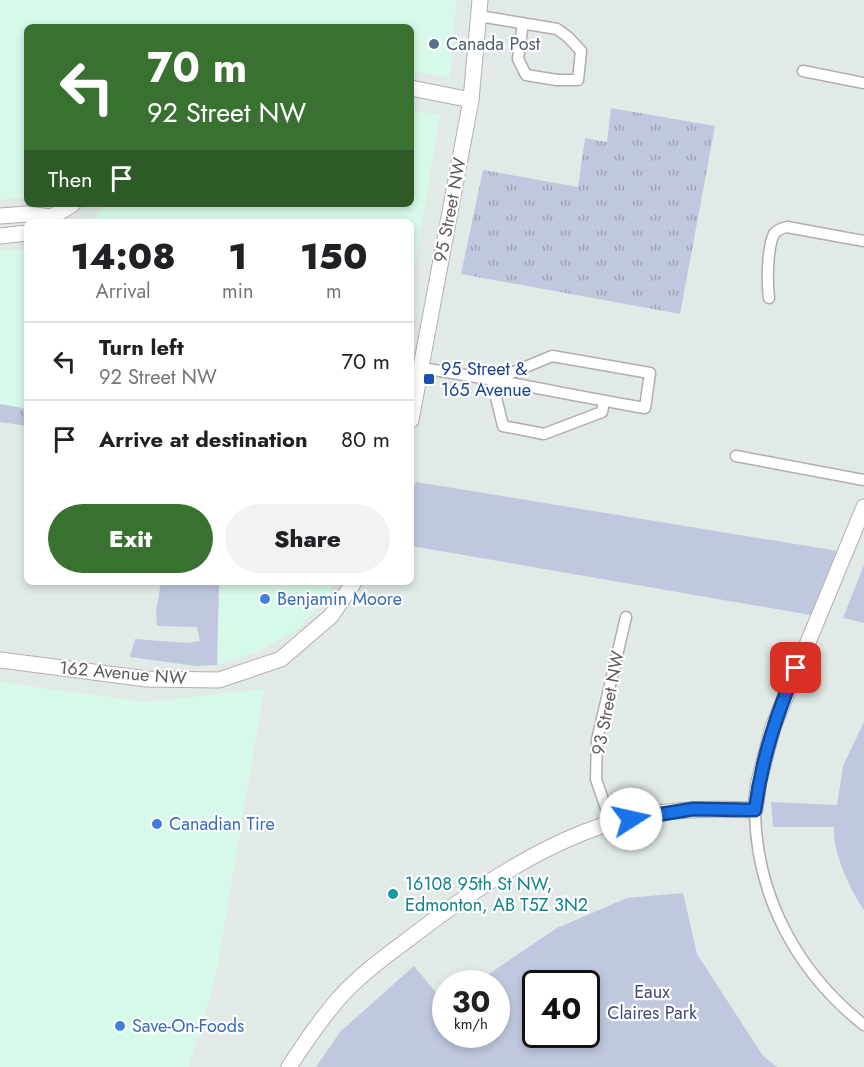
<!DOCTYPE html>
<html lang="en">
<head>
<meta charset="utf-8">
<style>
	body { margin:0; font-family:Jost,sans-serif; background:#f2f2f2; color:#202124; height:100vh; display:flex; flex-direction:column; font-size:22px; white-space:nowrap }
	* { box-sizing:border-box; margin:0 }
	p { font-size:20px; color:#757577 }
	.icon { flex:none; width:33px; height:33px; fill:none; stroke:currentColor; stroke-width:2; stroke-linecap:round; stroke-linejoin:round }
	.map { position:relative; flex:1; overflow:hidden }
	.drawer { position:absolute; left:24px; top:219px; width:390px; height:366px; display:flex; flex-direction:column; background:#fff; border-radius:9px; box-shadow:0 3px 9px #0003 }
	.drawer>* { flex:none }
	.guide { position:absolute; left:24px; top:24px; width:390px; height:183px; border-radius:9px; box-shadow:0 3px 9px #0003; background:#397130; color:#fff; overflow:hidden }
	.speed { position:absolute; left:432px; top:970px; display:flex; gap:12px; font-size:30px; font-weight:700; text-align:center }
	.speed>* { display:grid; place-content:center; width:78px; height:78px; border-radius:50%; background:#fff; box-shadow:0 3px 9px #0003; line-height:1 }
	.speed small { font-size:15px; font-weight:400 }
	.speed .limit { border:3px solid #111; border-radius:9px; background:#fff; color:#111 }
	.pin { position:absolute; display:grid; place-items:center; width:51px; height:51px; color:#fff; margin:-26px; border-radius:12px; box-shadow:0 3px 9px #0006 }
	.me { position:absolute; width:66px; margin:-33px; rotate:80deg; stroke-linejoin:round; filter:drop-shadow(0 0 4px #0008) }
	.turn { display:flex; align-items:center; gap:21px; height:126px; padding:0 24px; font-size:27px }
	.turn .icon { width:78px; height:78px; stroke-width:2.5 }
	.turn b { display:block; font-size:42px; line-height:51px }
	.then { display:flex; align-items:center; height:57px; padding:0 24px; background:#0003; gap:12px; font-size:22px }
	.eta { display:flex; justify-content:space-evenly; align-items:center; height:102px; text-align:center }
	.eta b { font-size:36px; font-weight:800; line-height:42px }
	.button { display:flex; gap:12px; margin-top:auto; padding:12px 24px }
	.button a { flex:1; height:69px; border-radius:36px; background:#397130; color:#fff; font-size:24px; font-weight:800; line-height:69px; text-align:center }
	.button a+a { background:#f2f2f2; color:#202124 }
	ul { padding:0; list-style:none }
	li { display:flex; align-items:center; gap:18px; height:78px; padding:0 24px; border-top:2px solid #e0e0e0 }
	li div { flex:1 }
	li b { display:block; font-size:22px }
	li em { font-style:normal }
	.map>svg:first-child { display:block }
	.commercial { fill:#d7f9e9 }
	.grass { fill:url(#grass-tufts) }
	.park { fill:#c0c8df; fill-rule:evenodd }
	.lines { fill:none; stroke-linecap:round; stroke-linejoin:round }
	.street-casing { stroke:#b2acb0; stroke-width:13 }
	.secondary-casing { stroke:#b5adb2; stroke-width:17 }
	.street { stroke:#fff; stroke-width:10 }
	.secondary { stroke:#fff; stroke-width:15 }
	.route-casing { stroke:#114b97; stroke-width:15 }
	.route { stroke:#1a73e8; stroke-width:10 }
	.service-dot { fill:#5c6f8a; stroke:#fff; stroke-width:2 }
	.transit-dot { fill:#1a4fb4; stroke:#fff; stroke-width:2 }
	.shop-dot { fill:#3f7fe0; stroke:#fff; stroke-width:2 }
	.culture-dot { fill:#0f9aa8; stroke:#fff; stroke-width:2 }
	.labels { text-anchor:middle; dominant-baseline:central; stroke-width:4.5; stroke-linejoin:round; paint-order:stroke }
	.service-label { font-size:18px; fill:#4e5e75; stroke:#fff; text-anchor:start }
	.street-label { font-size:18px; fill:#60595e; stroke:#fff }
	.transit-label { font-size:18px; fill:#164399; stroke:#fff; text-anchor:start }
	.shop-label { font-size:18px; fill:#366cbe; stroke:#fff; text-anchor:start }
	.culture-label { font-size:18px; fill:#0d838f; stroke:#fff; text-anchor:start }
	.park-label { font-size:18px; fill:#3d4a7b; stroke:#fff }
</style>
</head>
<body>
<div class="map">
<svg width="864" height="1067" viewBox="0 0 864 1067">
	<defs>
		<pattern id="grass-tufts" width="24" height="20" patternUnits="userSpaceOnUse" patternTransform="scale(1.5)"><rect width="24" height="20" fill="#c0c8df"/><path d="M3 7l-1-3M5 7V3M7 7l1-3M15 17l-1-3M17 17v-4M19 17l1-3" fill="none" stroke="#9fa5b8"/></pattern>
	</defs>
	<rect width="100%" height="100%" fill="#e1eae6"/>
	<!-- commercial -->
	<path class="commercial" d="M 0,0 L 457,0 L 450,78 L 411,70 L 411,27 L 27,27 L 27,197 L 0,200 Z
		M 411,110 L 440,115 L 411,289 L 411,222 L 89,222 L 94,220 L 107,204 L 411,204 Z
		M 27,249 L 27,409 L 0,403 L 0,251 Z
		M 219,582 L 335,582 L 330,592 L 299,628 L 260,651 L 217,665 Z
		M 0,682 L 146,702 L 264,689 L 216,976 L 189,1067 L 0,1067 Z"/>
	<!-- grass -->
	<path class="grass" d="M 611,108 L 715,126 L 680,314 L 461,274 L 483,170 L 578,187 L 585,138 L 607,142 Z
		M 0,404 L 27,409 L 27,426 L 0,422 Z"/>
	<!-- park -->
	<path class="park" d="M 416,482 L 838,551 L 811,615 L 411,546 L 411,496 Z
		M 864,565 L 864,623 L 843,618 Z
		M 161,582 L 219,582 L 217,665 L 196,666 L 130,657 L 135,639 L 187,643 L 200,641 L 197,627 L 157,626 L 156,611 Z
		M 864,722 L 864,910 C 850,890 832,851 834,827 L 773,827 L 771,802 L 837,805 L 843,766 Z
		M 683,893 L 697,954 L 763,1056 L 777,1067 L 316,1067 L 340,1032 L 414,966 L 445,1003 L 446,1035 L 496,1035 L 496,984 L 474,984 L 557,928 L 627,898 ZM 536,984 L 586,984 L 586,1035 L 536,1035 Z"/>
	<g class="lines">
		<defs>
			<path id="street" d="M 479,16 L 557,29 L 568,37 L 581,51 L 578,80 L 557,80 L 526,75 L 518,59 L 523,23
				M 803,71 L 864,83
				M 769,298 C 767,283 767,248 774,234 C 777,230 782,228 787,227 L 864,241
				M 421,368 C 496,379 570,395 645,408 L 650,373 L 552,356 L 492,381 L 503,426 L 544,434 L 602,412 L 604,401
				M 736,456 L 864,480
				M 755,810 C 756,896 797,972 864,1025
				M 611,823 L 596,779 L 597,740 L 626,617"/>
			<path id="secondary" d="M 411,88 L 471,100
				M 0,216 L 27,214 L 51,217
				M 45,221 L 73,204
				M 0,236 L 27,233
				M 411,420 L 471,100 L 480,0
				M 0,660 L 147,679 L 219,680 L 281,659 L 331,616 L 354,582
				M 289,1067 C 305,1042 321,1019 340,997 C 359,976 383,958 406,941 C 464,896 540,844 611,823 C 657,809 707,808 755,810 L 759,781 L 773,727 L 864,507"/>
		</defs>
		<!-- street casing -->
		<use href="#street" class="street-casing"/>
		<!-- secondary casing -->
		<use href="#secondary" class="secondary-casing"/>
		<!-- street -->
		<use href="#street" class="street"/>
		<!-- secondary -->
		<use href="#secondary" class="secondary"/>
	</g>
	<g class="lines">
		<defs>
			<path id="route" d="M 631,819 L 693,809 L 755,810 C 762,758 776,716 796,668"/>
		</defs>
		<!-- route casing -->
		<use href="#route" class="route-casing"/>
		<!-- route -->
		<use href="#route" class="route"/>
	</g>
	<!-- markers -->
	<circle class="service-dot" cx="434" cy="44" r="6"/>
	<rect class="transit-dot" x="423" y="373" width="12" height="12" rx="3"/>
	<g class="shop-dot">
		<circle cx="265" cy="599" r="6"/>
		<circle cx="157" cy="824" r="6"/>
		<circle cx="120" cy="1026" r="6"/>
	</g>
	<circle class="culture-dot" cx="393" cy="894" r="6"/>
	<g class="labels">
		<!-- service labels -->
		<g class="service-label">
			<text x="446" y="44">Canada Post</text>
		</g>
		<!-- street labels -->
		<g class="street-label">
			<text transform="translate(450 210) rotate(-79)">95 Street NW</text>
			<text transform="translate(123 673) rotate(5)">162 Avenue NW</text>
			<text transform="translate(608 703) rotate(-79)">93 Street NW</text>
		</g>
		<!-- transit labels -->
		<g class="transit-label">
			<text x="441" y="369">95 Street &amp;<tspan x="441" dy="21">165 Avenue</tspan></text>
		</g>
		<!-- shop labels -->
		<g class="shop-label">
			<text x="277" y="599">Benjamin Moore</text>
			<text x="169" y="824">Canadian Tire</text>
			<text x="132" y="1026">Save-On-Foods</text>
		</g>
		<!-- culture labels -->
		<g class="culture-label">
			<text x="405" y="884">16108 95th St NW,<tspan x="405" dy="21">Edmonton, AB T5Z 3N2</tspan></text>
		</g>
		<!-- park labels -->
		<g class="park-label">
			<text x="652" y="992">Eaux<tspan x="652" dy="21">Claires Park</tspan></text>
		</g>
	</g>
</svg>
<div class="speed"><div>30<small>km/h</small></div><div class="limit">40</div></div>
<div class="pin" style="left:796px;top:668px;background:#d93025"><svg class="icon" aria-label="arrive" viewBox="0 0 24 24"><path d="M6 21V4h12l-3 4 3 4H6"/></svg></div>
<svg class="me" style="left:631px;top:819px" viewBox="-20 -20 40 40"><circle r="19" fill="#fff"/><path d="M0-13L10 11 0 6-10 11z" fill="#1a73e8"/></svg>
<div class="guide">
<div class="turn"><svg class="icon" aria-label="left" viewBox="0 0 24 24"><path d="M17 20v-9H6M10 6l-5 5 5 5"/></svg><div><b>70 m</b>92 Street NW</div></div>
<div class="then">Then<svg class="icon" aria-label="arrive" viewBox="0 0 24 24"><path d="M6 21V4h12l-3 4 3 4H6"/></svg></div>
</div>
<section class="drawer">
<div class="eta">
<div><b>14:08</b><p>Arrival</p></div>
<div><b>1</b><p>min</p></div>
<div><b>150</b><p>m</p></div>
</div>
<ul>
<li><svg class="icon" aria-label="left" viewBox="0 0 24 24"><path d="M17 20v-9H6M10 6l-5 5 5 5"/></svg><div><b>Turn left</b><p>92 Street NW</p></div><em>70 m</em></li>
<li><svg class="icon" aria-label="arrive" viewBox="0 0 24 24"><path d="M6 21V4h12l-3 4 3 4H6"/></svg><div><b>Arrive at destination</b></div><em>80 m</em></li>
</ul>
<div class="button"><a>Exit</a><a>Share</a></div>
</section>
</div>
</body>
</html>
